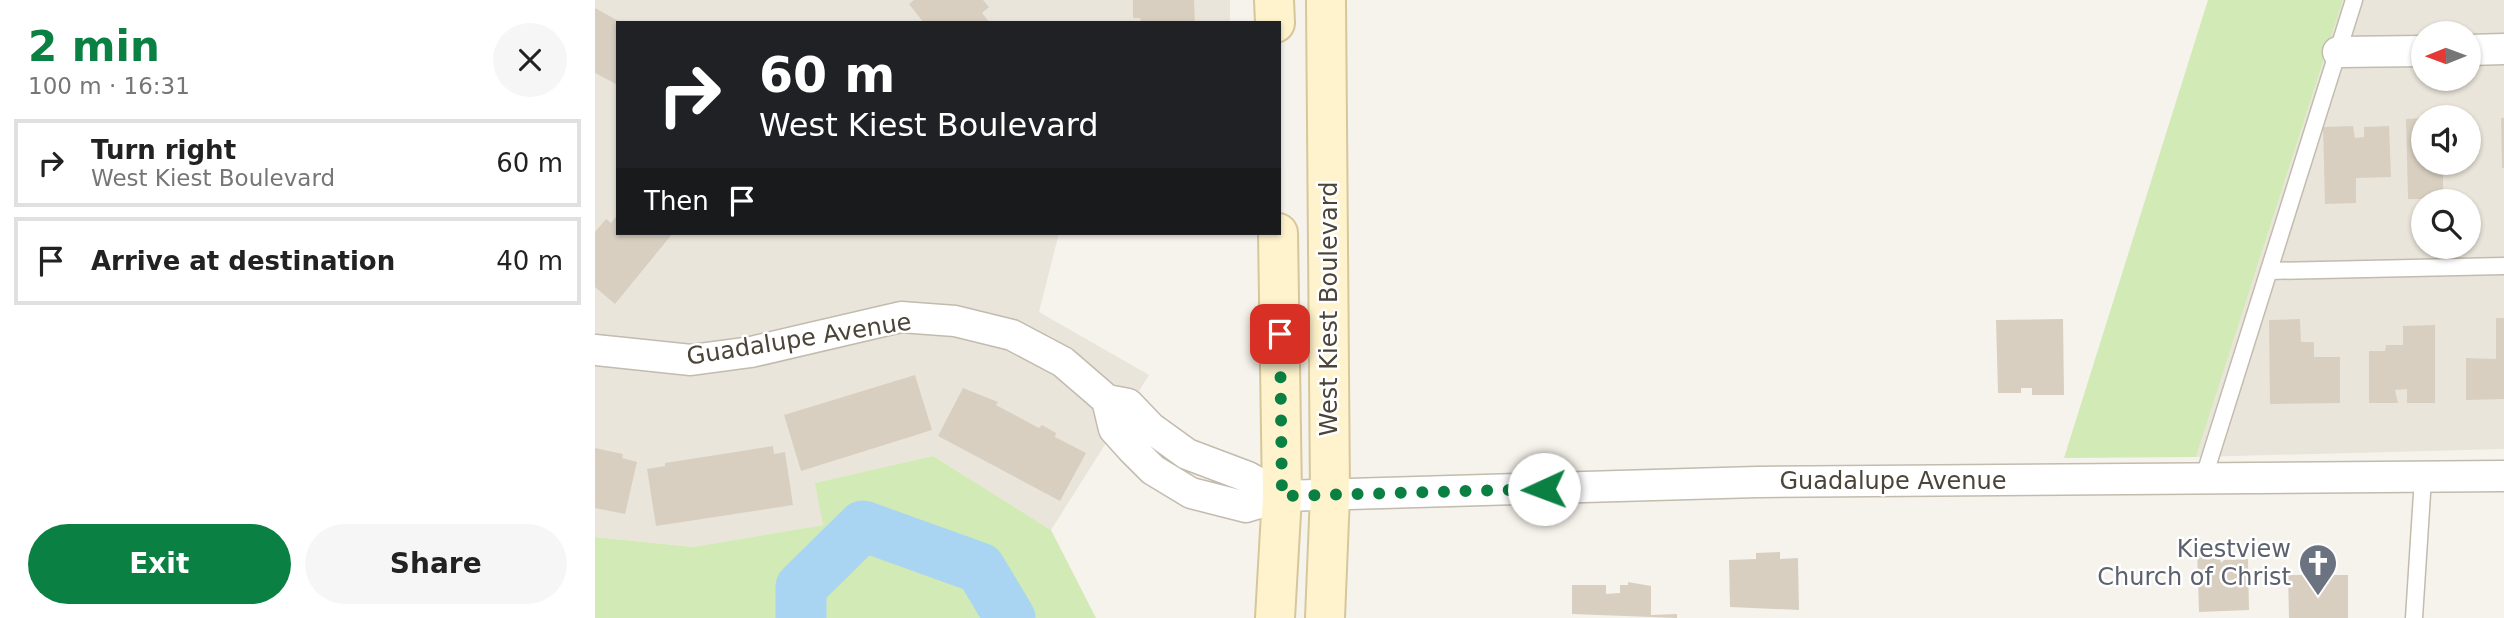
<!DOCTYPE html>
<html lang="en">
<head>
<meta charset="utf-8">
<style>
	body { margin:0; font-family:"DejaVu Sans",sans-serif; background:#f6f6f6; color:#222; height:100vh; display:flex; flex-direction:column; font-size:26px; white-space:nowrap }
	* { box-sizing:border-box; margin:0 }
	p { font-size:23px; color:#767676 }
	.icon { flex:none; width:38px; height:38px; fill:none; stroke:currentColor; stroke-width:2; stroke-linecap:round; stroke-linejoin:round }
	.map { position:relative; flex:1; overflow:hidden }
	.panel { display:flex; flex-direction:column; background:#fff; width:595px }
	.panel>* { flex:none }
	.hud { position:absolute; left:21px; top:21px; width:665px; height:214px; border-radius:0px; box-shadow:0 2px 5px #0004; background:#202124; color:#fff; overflow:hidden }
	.needle { width:46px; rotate:269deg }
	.buttons { position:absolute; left:1816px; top:21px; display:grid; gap:14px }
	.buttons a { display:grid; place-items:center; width:70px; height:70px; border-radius:50%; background:#fff; box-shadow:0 2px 5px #0004; font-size:35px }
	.pin { position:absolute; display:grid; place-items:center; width:60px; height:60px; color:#fff; margin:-30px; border-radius:14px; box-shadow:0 4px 10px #0006 }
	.me { position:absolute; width:77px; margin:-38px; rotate:268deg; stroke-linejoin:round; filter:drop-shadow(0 0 5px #0008) }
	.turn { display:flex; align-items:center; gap:24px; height:147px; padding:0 28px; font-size:32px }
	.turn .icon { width:91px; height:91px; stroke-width:2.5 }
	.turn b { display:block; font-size:49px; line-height:60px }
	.then { display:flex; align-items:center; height:66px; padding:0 28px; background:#0003; gap:14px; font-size:26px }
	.round { display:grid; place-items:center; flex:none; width:74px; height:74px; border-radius:37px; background:#f6f6f6 }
	.summary { display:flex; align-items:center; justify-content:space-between; height:119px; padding:0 28px }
	h1 { font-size:42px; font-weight:700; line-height:52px; color:#0b8043 }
	.button { display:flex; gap:14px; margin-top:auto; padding:14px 28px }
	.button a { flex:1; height:80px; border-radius:42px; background:#0b8043; color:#fff; font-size:28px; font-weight:700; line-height:80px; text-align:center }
	.button a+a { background:#f6f6f6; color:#222 }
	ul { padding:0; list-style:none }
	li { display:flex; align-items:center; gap:21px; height:88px; margin:0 14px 10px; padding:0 14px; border:4px solid #e0e0e0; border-radius:0px }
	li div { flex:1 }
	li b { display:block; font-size:26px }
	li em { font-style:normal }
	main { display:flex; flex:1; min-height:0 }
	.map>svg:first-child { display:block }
	.residential { fill:#eae5da; fill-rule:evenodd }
	.green { fill:#d2eab5 }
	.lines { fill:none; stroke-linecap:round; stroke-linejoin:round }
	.river { stroke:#a9d4f2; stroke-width:51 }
	.building { fill:#d8cfc1 }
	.service-casing { stroke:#c2bbae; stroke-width:19 }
	.minor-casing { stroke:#c2bbae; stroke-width:33 }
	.secondary-casing { stroke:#d6c79b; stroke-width:42 }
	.service { stroke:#fff; stroke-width:16 }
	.minor { stroke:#fff; stroke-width:30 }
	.secondary { stroke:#fff3cd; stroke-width:38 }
	.route { stroke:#0b8043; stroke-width:12; stroke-dasharray:0 21.6 }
	.labels { text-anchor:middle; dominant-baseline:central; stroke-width:5; stroke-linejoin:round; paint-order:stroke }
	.street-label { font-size:24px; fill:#4b4439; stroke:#fff }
	.worship-label { font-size:24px; fill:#5b616d; stroke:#fff; text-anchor:end }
</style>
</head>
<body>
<main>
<section class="panel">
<div class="summary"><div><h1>2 min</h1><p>100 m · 16:31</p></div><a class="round"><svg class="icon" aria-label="close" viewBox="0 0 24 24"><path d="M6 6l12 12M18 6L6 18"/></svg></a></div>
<ul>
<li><svg class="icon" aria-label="right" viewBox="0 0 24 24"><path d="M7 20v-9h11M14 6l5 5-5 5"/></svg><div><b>Turn right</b><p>West Kiest Boulevard</p></div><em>60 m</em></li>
<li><svg class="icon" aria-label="arrive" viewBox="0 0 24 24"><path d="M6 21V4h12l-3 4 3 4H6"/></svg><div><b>Arrive at destination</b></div><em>40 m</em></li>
</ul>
<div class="button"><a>Exit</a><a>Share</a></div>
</section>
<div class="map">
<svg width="1909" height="618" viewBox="0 0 1909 618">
	<rect width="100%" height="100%" fill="#f6f3ec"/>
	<!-- residential -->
	<path class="residential" d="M 0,0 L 635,0 L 635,23 L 23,23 L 23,233 L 464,233 L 444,312 L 554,375 L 456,530 L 338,456 L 221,483 L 228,525 L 98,547 L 0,537 Z
		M 1748,0 L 1909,0 L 1909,449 L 1601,457 ZM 1829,33 L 1874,33 L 1874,79 L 1829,79 ZM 1829,117 L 1874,117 L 1874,163 L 1829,163 ZM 1829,201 L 1874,201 L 1874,247 L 1829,247 Z"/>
	<!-- green -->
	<path class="green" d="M 1613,0 L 1748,0 L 1601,457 L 1469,458 Z
		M 338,456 L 456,530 L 501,618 L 0,618 L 0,537 L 98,547 L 228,525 L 220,483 Z"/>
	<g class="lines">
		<!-- river -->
		<path class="river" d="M 206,618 L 206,587 L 268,526 L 385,568 L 415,618"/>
	</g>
	<!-- building -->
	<path class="building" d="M 319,0 L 388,0 L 394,7 L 387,13 L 395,23 L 329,23 L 314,4 Z
		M 538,0 L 599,0 L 600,23 L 546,23 L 545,18 L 538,18 Z
		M 0,8 L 27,23 L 23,23 L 23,85 L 0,73 Z
		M 1874,117 L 1877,117 L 1878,163 L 1874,163 Z
		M 1829,118 L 1829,163 L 1848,163 L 1848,199 L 1813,199 L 1811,119 Z
		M 1906,118 L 1909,118 L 1909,168 L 1907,168 Z
		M 1758,126 L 1760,138 L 1769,137 L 1769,127 L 1794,126 L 1796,177 L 1761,178 L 1761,203 L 1730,204 L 1728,127 Z
		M 23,214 L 23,233 L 78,233 L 20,304 L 0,287 L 0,232 L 11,219 L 16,223 Z
		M 1901,318 L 1909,318 L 1909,399 L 1871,400 L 1871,358 L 1901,359 Z
		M 1468,319 L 1469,395 L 1437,395 L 1437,388 L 1426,388 L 1426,393 L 1403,393 L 1401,320 Z
		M 1705,319 L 1706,342 L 1719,342 L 1719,357 L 1745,357 L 1745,403 L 1675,404 L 1674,320 Z
		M 1840,325 L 1840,403 L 1812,403 L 1812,389 L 1800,390 L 1803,403 L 1774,403 L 1774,351 L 1790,351 L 1791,345 L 1808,345 L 1808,326 Z
		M 320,375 L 337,430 L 206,471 L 189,415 Z
		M 368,388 L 403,402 L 401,405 L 444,428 L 447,425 L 461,433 L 460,437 L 491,453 L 465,501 L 343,436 Z
		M 178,446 L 179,454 L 190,452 L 198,505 L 61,526 L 52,469 L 70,466 L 70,463 Z
		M 0,448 L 28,454 L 27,458 L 42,462 L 30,514 L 0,508 Z
		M 1623,546 L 1626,563 L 1629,560 L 1653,559 L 1654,610 L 1604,612 L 1602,547 Z
		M 1185,552 L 1185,559 L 1203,558 L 1204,610 L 1135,607 L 1134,560 L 1161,559 L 1161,553 Z
		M 1693,575 L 1753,575 L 1753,618 L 1694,618 Z
		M 1033,582 L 1056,586 L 1056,615 L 1082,614 L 1082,618 L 977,614 L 977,585 L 1011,585 L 1011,594 L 1025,593 L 1025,585 L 1033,585 Z"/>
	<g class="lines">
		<defs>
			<path id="service" d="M 1674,271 L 1909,266
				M 1608,480 L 1759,0
				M 1819,618 L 1828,478"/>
			<path id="minor" d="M 1874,50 L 1909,49
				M 1743,52 L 1829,51
				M 0,350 L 96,360 L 156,352 L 306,317 L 360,321 L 417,335 L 468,362 L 512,400 L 533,404 L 556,428 L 592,454 L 653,477 L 687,496
				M 512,400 L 519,429 L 537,449 L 558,470 L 596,493 L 651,507 L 687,496 L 1162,482 L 1909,476"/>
			<path id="secondary" d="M 679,0 L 680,23
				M 680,618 L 687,496 L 683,233
				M 730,618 L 735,495 L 731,0"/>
		</defs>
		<!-- service casing -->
		<use href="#service" class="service-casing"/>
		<!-- minor casing -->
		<use href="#minor" class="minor-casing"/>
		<!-- secondary casing -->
		<use href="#secondary" class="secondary-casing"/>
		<!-- service -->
		<use href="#service" class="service"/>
		<!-- minor -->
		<use href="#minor" class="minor"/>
		<!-- secondary -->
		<use href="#secondary" class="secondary"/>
	</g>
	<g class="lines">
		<!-- route -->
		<path class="route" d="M 685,334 L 687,496 L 949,489"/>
	</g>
	<!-- icons -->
	<defs>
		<symbol id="church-pin" viewBox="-11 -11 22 30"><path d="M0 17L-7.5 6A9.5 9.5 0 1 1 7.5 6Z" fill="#6b7280" stroke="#fff"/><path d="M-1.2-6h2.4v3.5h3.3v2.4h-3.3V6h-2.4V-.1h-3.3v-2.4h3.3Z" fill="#fff"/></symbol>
	</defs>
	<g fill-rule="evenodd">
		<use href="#church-pin" x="1701" y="541" width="44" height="60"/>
	</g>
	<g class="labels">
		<!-- street labels -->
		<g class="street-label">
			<text transform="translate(734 309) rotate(-90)">West Kiest Boulevard</text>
			<text transform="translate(204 339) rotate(-9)">Guadalupe Avenue</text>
			<text x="1298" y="481">Guadalupe Avenue</text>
		</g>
		<!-- worship labels -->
		<g class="worship-label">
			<text x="1696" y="549">Kiestview<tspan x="1696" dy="28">Church of Christ</tspan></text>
		</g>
	</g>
</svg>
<div class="buttons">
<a><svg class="needle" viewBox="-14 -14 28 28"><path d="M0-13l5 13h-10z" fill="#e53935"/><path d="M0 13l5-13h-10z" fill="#767676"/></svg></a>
<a><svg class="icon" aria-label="sound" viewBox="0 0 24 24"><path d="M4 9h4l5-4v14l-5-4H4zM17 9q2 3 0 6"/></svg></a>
<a><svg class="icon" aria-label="search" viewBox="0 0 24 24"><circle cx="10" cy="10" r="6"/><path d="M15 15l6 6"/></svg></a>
</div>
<div class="pin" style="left:685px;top:334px;background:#d93025"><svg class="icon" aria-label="arrive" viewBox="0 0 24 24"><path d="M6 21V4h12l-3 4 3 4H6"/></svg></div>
<svg class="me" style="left:949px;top:489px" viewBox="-20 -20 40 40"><circle r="19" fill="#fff"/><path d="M0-13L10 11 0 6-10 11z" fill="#0b8043"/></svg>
<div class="hud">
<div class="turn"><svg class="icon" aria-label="right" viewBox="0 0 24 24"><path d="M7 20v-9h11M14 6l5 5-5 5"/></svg><div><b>60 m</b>West Kiest Boulevard</div></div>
<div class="then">Then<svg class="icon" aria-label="arrive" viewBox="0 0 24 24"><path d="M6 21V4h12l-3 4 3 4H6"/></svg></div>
</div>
</div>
</main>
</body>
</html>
